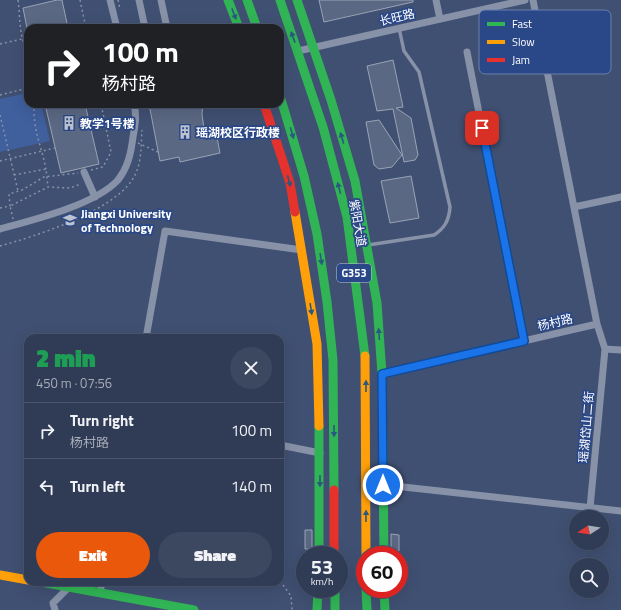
<!DOCTYPE html>
<html lang="en">
<head>
<meta charset="utf-8">
<style>
	body { margin:0; font-family:"Titillium Web","Noto Sans SC",sans-serif; background:#3c4760; color:#f1f3f6; height:100vh; display:flex; flex-direction:column; font-size:15px; white-space:nowrap }
	* { box-sizing:border-box; margin:0 }
	p { font-size:13px; color:#a8adb9 }
	.icon { flex:none; width:22px; height:22px; fill:none; stroke:currentColor; stroke-width:2; stroke-linecap:round; stroke-linejoin:round }
	.map { position:relative; flex:1; overflow:hidden }
	.drawer { position:absolute; left:24px; top:334px; width:260px; height:252px; display:flex; flex-direction:column; background:#303c56; border-radius:12px; box-shadow:0 4px 16px #0002,0 0 0 1px #4b566c }
	.drawer>* { flex:none }
	.guide { position:absolute; left:24px; top:24px; width:260px; height:84px; border-radius:12px; box-shadow:0 4px 16px #0002,0 0 0 1px #4b566c; background:#202124; color:#fff; overflow:hidden }
	.needle { width:26px; rotate:258deg }
	.buttons { position:absolute; left:569px; top:510px; display:grid; gap:8px }
	.buttons a { display:grid; place-items:center; width:40px; height:40px; border-radius:50%; background:#303c56; box-shadow:0 4px 16px #0002,0 0 0 1px #4b566c; font-size:20px }
	.speed { position:absolute; left:296px; top:546px; display:flex; gap:8px; font-size:20px; font-weight:700; text-align:center }
	.speed>* { display:grid; place-content:center; width:52px; height:52px; border-radius:50%; background:#303c56; box-shadow:0 4px 16px #0002,0 0 0 1px #4b566c; line-height:1 }
	.speed small { font-size:10px; font-weight:400 }
	.speed .limit { border:6px solid #d22; background:#fff; color:#111 }
	.pin { position:absolute; display:grid; place-items:center; width:34px; height:34px; color:#fff; margin:-17px; border-radius:8px; box-shadow:0 2px 6px #0006 }
	.me { position:absolute; width:44px; margin:-22px; rotate:0deg; stroke-linejoin:round; filter:drop-shadow(0 0 3px #0008) }
	.turn { display:flex; align-items:center; gap:14px; height:84px; padding:0 12px; font-size:18px }
	.turn .icon { width:52px; height:52px; stroke-width:2.5 }
	.turn b { display:block; font-size:28px; line-height:34px }
	.round { display:grid; place-items:center; flex:none; width:42px; height:42px; border-radius:21px; background:#3c4760 }
	.summary { display:flex; align-items:center; justify-content:space-between; height:68px; padding:0 12px }
	h1 { font-size:24px; font-weight:800; line-height:30px; color:#1e9e55 }
	.primary-button { display:flex; gap:8px; margin-top:auto; padding:8px 12px }
	.primary-button a { flex:1; height:46px; border-radius:24px; background:#ea580c; color:#fff; font-size:16px; font-weight:800; line-height:46px; text-align:center }
	.primary-button a+a { background:#3c4760; color:#f1f3f6 }
	ul { padding:0; list-style:none }
	li { display:flex; align-items:center; gap:12px; height:56px; padding:0 12px; border-top:1px solid #4b566c }
	li div { flex:1 }
	li b { display:block; font-size:15px }
	li em { font-style:normal }
	.map>svg:first-child { display:block }
	.green { fill:#3f5f9d }
	.building { fill:#5b6883; stroke:#9aa3b6 }
	.lines { fill:none; stroke-linecap:round; stroke-linejoin:round }
	.path { stroke:#8791a8; stroke-width:1.5; stroke-dasharray:2 3; stroke-linecap:butt }
	.lane { stroke:#8791a8; stroke-width:3.5 }
	.street { stroke:#8791a8; stroke-width:7 }
	.fast { stroke:#30b455; stroke-width:9 }
	.slow { stroke:#ff9f0a; stroke-width:9 }
	.jam { stroke:#e5322d; stroke-width:9 }
	.oneway { fill:#2b5880 }
	.route-casing { stroke:#114b97; stroke-width:10 }
	.route { stroke:#1a73e8; stroke-width:7 }
	.labels { text-anchor:middle; dominant-baseline:central; stroke-width:3.5; stroke-linejoin:round; paint-order:stroke }
	.shield { fill:#2a4888; stroke:#bfc8db; stroke-width:1 }
	.shield-label { font-size:11px; font-weight:bold; fill:#fff }
	.street-label { font-size:12px; fill:#fff; stroke:#2a4888 }
	.poi-label { font-size:12px; font-weight:bold; fill:#fff; stroke:#2a4888; text-anchor:start }
	.key { fill:#2a4888; stroke:#6a7fac; stroke-width:1 }
	.key-label { font-size:11px; fill:#fff }
</style>
</head>
<body>
<div class="map">
<svg width="621" height="610" viewBox="0 0 621 610">
	<rect width="100%" height="100%" fill="#405072"/>
	<!-- green -->
	<path class="green" d="M 28,93 L 28,104 L 41,104 L 50,141 L 0,152 L 0,99 Z"/>
	<!-- building -->
	<path class="building" d="M 57,0 L 62,0 L 68,28 L 27,28 L 23,8 Z
		M 319,0 L 413,0 L 413,2 L 324,22 Z
		M 393,60 L 403,107 L 396,108 L 411,118 L 418,155 L 415,160 L 404,162 L 393,109 L 377,111 L 367,66 Z
		M 45,104 L 85,104 L 99,164 L 61,173 Z
		M 149,104 L 203,104 L 202,114 L 204,129 L 215,127 L 220,153 L 180,162 L 179,157 L 160,161 Z
		M 379,120 L 402,155 L 392,167 L 379,169 L 374,165 L 366,122 Z
		M 411,176 L 419,218 L 390,223 L 381,181 Z
		M 305,530 L 312,530 L 312,549 L 305,549 Z
		M 391,534 L 399,535 L 399,551 L 391,550 Z"/>
	<g class="lines">
		<!-- path -->
		<path class="path" d="M 18,0 C 20,15 19,29 24,44 L 28,43
			M 80,0 L 86,28
			M 118,0 L 120,9
			M 0,44 L 22,39
			M 24,44 L 28,65
			M 0,95 L 28,88
			M 34,104 C 33,131 41,144 46,169
			M 0,115 L 18,191
			M 138,143 L 158,152
			M 0,161 L 55,148
			M 91,170 L 103,167 L 111,152 L 101,104
			M 14,175 L 46,169 L 48,187
			M 0,208 L 10,206 L 9,194 L 22,190 L 44,177 L 78,173
			M 13,219 L 10,206 L 48,187 L 70,188 L 81,184
			M 0,246 C 36,236 111,212 132,180 C 142,166 141,146 142,130
			M 280,581 L 291,596 L 292,610"/>
		<!-- lane -->
		<path class="lane" d="M 368,245 L 434,235 C 445,228 449,220 450,207 L 419,72 L 404,51 L 399,28"/>
		<!-- street -->
		<path class="street" d="M 110,0 L 117,28
			M 139,0 L 145,28
			M 161,0 L 167,28
			M 436,0 L 440,19
			M 533,0 L 597,324
			M 298,51 L 525,0
			M 467,52 L 524,341
			M 84,172 L 95,197
			M 574,207 L 621,197
			M 0,229 C 33,220 95,205 118,180 C 128,167 131,153 133,137 C 135,126 137,116 134,104
			M 146,338 L 165,231 L 302,250
			M 382,374 L 597,324 L 605,349 L 621,350
			M 280,445 L 320,453
			M 367,483 L 621,511
			M 590,508 L 605,349
			M 100,592 L 102,582
			M 55,610 L 53,603 L 69,587"/>
		<!-- fast -->
		<path class="fast" d="M 228,0 L 239,28
			M 247,0 L 257,28
			M 280,0 L 323,127 L 347,217 L 365,356
			M 297,0 L 331,100 L 355,181 L 377,303 L 382,374 L 384,555
			M 280,96 L 304,176 L 317,234 L 327,302 L 333,360 L 334,490
			M 319,426 L 319,555
			M 41,582 L 194,610
			M 335,589 L 335,610
			M 366,589 L 367,610
			M 384,589 L 385,610
			M 317,610 L 318,589"/>
		<!-- slow -->
		<path class="slow" d="M 295,212 L 317,344 L 319,426
			M 365,356 L 366,555
			M 0,575 L 28,580"/>
		<!-- jam -->
		<path class="jam" d="M 264,104 L 290,183 L 295,212
			M 334,490 L 334,555"/>
	</g>
	<!-- one-way arrows -->
	<defs><path id="oneway-solid" d="M-6-.8H1V-3.2L6.5 0L1 3.2V.8H-6Z"/></defs>
	<g class="oneway">
		<use href="#oneway-solid" transform="translate(234 14) rotate(69)"/>
		<use href="#oneway-solid" transform="translate(293 37) rotate(-110)"/>
		<use href="#oneway-solid" transform="translate(292 133) rotate(74)"/>
		<use href="#oneway-solid" transform="translate(342 138) rotate(-106)"/>
		<use href="#oneway-solid" transform="translate(289 181) rotate(75)"/>
		<use href="#oneway-solid" transform="translate(339 188) rotate(-105)"/>
		<use href="#oneway-solid" transform="translate(321 259) rotate(81)"/>
		<use href="#oneway-solid" transform="translate(311 309) rotate(81)"/>
		<use href="#oneway-solid" transform="translate(379 334) rotate(-94)"/>
		<use href="#oneway-solid" transform="translate(366 386) rotate(-90)"/>
		<use href="#oneway-solid" transform="translate(334 431) rotate(90)"/>
		<use href="#oneway-solid" transform="translate(320 481) rotate(90)"/>
		<use href="#oneway-solid" transform="translate(366 516) rotate(-89)"/>
	</g>
	<g class="lines">
		<defs>
			<path id="route" d="M 383,485 L 382,374 L 524,341 L 482,128"/>
		</defs>
		<!-- route casing -->
		<use href="#route" class="route-casing"/>
		<!-- route -->
		<use href="#route" class="route"/>
	</g>
	<!-- icons -->
	<defs>
		<symbol id="building-bare" viewBox="-9 -9 18 18"><path d="M-4-6H4V6H1V3H-1V6H-4ZM-2.5-4.3h1.7v1.8h-1.7ZM.8-4.3h1.7v1.8H.8ZM-2.5-1h1.7V.8h-1.7ZM.8-1h1.7V.8H.8Z" fill="#bcc2ce" stroke="#2a4888" stroke-width="2.5" paint-order="stroke"/></symbol>
		<symbol id="university-bare" viewBox="-9 -9 18 18"><path d="M0-5L7-2L0 1L-7-2ZM-4 1L0 2.5L4 1V4Q0 6-4 4Z" fill="#bcc2ce" stroke="#2a4888" stroke-width="2.5" paint-order="stroke"/></symbol>
	</defs>
	<g fill-rule="evenodd">
		<use href="#building-bare" x="59" y="113" width="20" height="20"/>
		<use href="#building-bare" x="175" y="122" width="20" height="20"/>
		<use href="#university-bare" x="60" y="210" width="20" height="20"/>
	</g>
	<g class="labels">
		<!-- shield labels -->
		<rect class="shield" x="337" y="264" width="34" height="18" rx="3"/>
		<g class="shield-label">
			<text x="354" y="273">G353</text>
		</g>
		<!-- street labels -->
		<g class="street-label">
			<text transform="translate(397 17) rotate(-13)">长旺路</text>
			<text transform="translate(358 223) rotate(80)">紫阳大道</text>
			<text transform="translate(555 322) rotate(-13)">杨村路</text>
			<text transform="translate(586 427) rotate(-85)">瑶湖岱山二街</text>
		</g>
		<!-- poi labels -->
		<g class="poi-label">
			<text x="80" y="123">教学1号楼</text>
			<text x="196" y="132">瑶湖校区行政楼</text>
			<text x="81" y="213">Jiangxi University<tspan x="81" dy="14">of Technology</tspan></text>
		</g>
	</g>
	<!-- legend -->
	<rect x="479" y="10" width="132" height="64" rx="6" class="key"/>
	<rect x="487" y="22" width="18" height="4" fill="#30b455"/>
	<rect x="487" y="40" width="18" height="4" fill="#ff9f0a"/>
	<rect x="487" y="58" width="18" height="4" fill="#e5322d"/>
	<g class="key-label">
		<text x="512" y="28">Fast</text>
		<text x="512" y="46">Slow</text>
		<text x="512" y="64">Jam</text>
	</g>
</svg>
<div class="buttons">
<a><svg class="needle" viewBox="-14 -14 28 28"><path d="M0-13l5 13h-10z" fill="#e53935"/><path d="M0 13l5-13h-10z" fill="#a8adb9"/></svg></a>
<a><svg class="icon" aria-label="search" viewBox="0 0 24 24"><circle cx="10" cy="10" r="6"/><path d="M15 15l6 6"/></svg></a>
</div>
<div class="speed"><div>53<small>km/h</small></div><div class="limit">60</div></div>
<div class="pin" style="left:482px;top:128px;background:#d93025"><svg class="icon" aria-label="arrive" viewBox="0 0 24 24"><path d="M6 21V4h12l-3 4 3 4H6"/></svg></div>
<svg class="me" style="left:383px;top:485px" viewBox="-20 -20 40 40"><circle r="17" fill="#1a73e8" stroke="#fff" stroke-width="3"/><path d="M0-11L8 9 0 5-8 9z" fill="#fff"/></svg>
<div class="guide">
<div class="turn"><svg class="icon" aria-label="right" viewBox="0 0 24 24"><path d="M7 20v-9h11M14 6l5 5-5 5"/></svg><div><b>100 m</b>杨村路</div></div>
</div>
<section class="drawer">
<div class="summary"><div><h1>2 min</h1><p>450 m · 07:56</p></div><a class="round"><svg class="icon" aria-label="close" viewBox="0 0 24 24"><path d="M6 6l12 12M18 6L6 18"/></svg></a></div>
<ul>
<li><svg class="icon" aria-label="right" viewBox="0 0 24 24"><path d="M7 20v-9h11M14 6l5 5-5 5"/></svg><div><b>Turn right</b><p>杨村路</p></div><em>100 m</em></li>
<li><svg class="icon" aria-label="left" viewBox="0 0 24 24"><path d="M17 20v-9H6M10 6l-5 5 5 5"/></svg><div><b>Turn left</b></div><em>140 m</em></li>
</ul>
<div class="primary-button"><a>Exit</a><a>Share</a></div>
</section>
</div>
</body>
</html>
